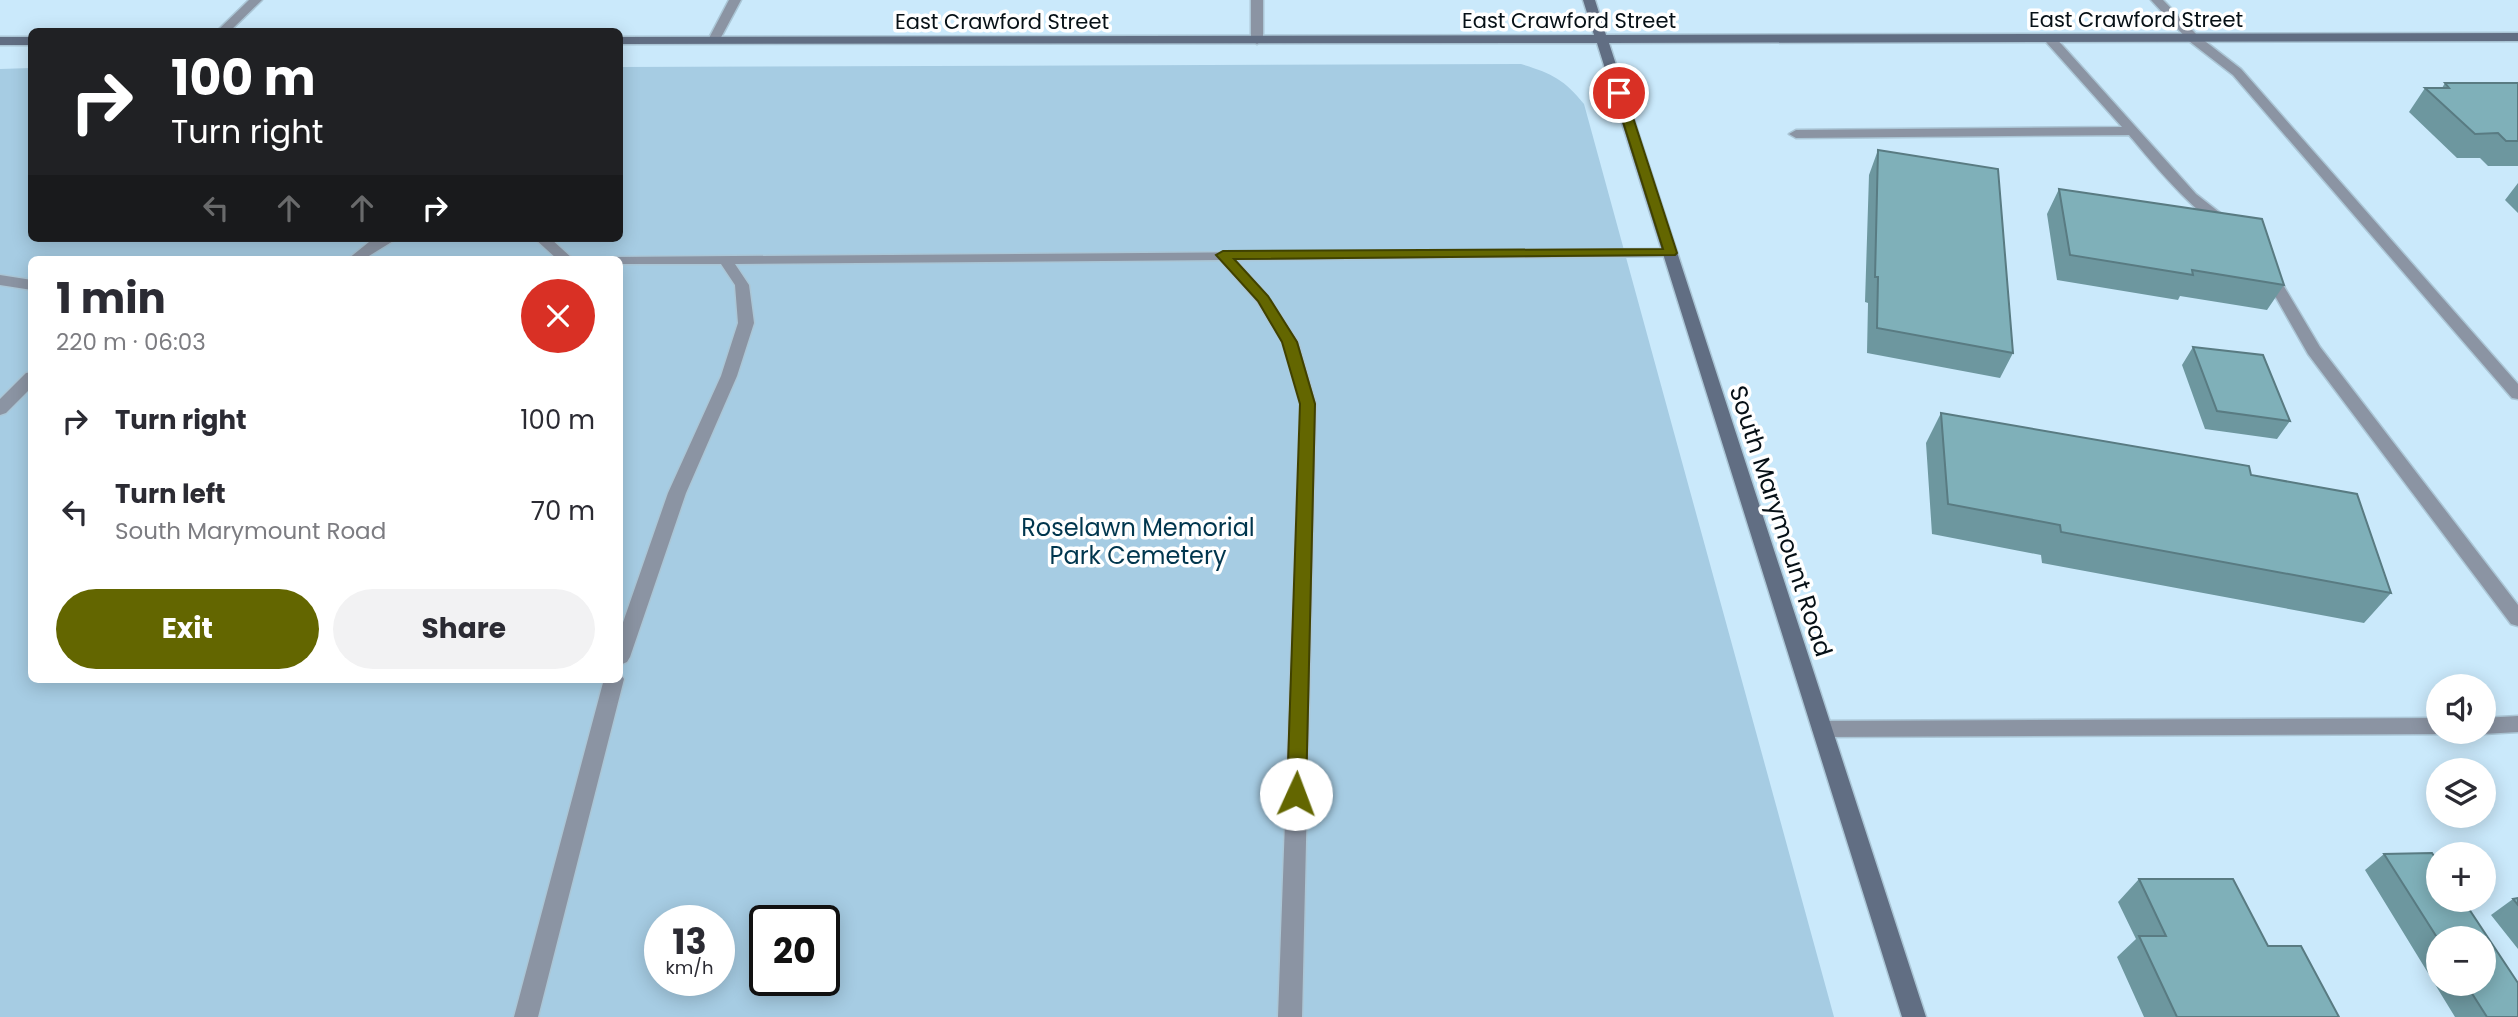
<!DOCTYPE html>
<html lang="en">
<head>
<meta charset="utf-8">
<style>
	body { margin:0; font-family:Poppins,sans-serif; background:#f2f2f3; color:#2b2b33; height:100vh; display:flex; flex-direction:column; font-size:26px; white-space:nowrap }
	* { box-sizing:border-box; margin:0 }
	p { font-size:23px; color:#7c7c81 }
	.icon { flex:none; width:38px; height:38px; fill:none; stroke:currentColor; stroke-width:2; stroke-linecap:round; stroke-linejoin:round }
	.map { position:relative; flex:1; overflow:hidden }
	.sheet { position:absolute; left:28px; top:256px; width:595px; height:427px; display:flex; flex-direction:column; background:#fff; border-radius:10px; box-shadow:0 4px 18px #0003 }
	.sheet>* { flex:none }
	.banner { position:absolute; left:28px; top:28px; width:595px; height:214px; border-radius:10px; box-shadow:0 4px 18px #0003; background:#202124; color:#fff; overflow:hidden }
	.tools { position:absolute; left:2426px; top:674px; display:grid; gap:14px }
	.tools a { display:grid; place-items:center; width:70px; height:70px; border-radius:50%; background:#fff; box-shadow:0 4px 18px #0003; font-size:35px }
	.speed { position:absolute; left:644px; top:905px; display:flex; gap:14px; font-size:35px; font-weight:700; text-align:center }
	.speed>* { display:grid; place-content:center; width:91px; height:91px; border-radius:50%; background:#fff; box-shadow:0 4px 18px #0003; line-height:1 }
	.speed small { font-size:18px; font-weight:400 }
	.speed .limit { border:4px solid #111; border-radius:10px; background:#fff; color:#111 }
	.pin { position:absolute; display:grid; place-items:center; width:60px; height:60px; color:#fff; margin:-30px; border:4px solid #fff; border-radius:50%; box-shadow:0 2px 7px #0007 }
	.me { position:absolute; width:77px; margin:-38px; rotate:2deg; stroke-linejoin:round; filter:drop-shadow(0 0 5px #0008) }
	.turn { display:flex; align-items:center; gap:24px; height:147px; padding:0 28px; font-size:32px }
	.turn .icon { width:91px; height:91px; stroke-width:2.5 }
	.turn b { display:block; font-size:49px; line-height:60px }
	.lanes { display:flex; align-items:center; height:66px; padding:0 28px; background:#0003; justify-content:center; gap:35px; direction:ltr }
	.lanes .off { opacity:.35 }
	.round { display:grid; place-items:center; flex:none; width:74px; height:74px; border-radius:37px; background:#f2f2f3 }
	.summary { display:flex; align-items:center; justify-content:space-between; height:119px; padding:0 28px }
	h1 { font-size:42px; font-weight:700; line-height:52px }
	.action { display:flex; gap:14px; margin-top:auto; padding:14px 28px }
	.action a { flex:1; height:80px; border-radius:42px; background:#636600; color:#fff; font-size:28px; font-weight:700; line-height:80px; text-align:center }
	.action a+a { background:#f2f2f3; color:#2b2b33 }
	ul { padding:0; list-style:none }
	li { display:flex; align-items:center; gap:21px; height:91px; padding:0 28px }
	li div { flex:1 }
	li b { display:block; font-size:26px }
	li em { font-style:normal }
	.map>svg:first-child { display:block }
	.green { fill:#a6cce3; fill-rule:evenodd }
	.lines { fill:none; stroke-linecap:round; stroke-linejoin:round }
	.lane-casing { stroke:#abc6d6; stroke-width:3 }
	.street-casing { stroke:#abc6d6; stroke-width:3 }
	.secondary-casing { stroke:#abc6d6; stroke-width:3 }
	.lane { fill:#8b94a3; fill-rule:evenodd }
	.street { fill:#8b94a3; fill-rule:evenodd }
	.secondary { fill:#616e83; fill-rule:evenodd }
	.wall { fill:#6d979f; fill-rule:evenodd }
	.building { fill:#7fb0b9; stroke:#597b82; stroke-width:2 }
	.route { fill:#636600; stroke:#404200; stroke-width:2 }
	.labels { text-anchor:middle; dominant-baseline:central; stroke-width:7; stroke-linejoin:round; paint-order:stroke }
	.far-street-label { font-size:21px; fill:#061016; stroke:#fff }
	.street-label { font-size:24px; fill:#061016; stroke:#fff }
	.park-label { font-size:24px; fill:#00364e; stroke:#fff }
</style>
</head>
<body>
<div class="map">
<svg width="2518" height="1017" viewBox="0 0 2518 1017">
	<rect width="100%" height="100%" fill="#cae9fb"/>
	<!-- green -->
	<path class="green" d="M 1521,64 C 1551,73 1564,79 1584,104 L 1834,1017 L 0,1017 L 0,69 L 31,68 L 32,238 L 620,238 L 620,67 ZM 32,259 L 620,259 L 620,679 L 32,679 ZM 660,920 L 719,920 L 719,980 L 660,980 ZM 765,920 L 824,920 L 824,980 L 765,980 Z"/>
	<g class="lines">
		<defs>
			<path id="lane" d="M 2151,0 L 2163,0 L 2197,35 L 2241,69 L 2518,384 L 2518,399 L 2512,398 L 2233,75 L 2189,41 Z
				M 2050,35 L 2054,36 L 2196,194 L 2233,223 L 2233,229 C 2210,234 2145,154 2129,135 L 1796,138 L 1789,134 L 1796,130 L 2122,127 L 2046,42 L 2046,36 Z
				M 378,238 L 398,238 L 364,259 L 348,259 L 369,242 Z
				M 534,238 L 550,238 L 573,259 L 557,259 Z
				M 1670,249 L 1675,250 L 1677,253 L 1675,256 L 1236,260 L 1268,296 L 1298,342 L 1316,404 L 1302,1017 L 1278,1017 L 1300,404 L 1282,342 L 1257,302 L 1220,260 L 735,264 L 749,285 L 754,323 L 737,376 L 686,493 L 630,657 L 627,662 L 620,665 L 620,631 L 668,493 L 721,376 L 738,323 L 735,285 L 721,264 L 620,264 L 620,259 L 613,259 L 615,257 Z
				M 2269,268 L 2276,273 L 2320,347 L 2518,605 L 2518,626 L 2511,624 L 2308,354 L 2262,273 Z
				M 0,275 L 32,280 L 32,290 L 0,285 Z
				M 32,372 L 32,387 L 6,413 L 0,415 L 0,399 L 26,373 Z
				M 620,673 L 624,679 L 538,1017 L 514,1017 L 604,679 L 620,679 Z
				M 2518,716 L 2518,732 L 2483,734 L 2476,732 L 2483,732 L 2483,718 Z
				M 2438,718 L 2438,732 L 2445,732 L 2438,734 L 1822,737 L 1815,735 L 1812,729 L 1815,723 L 1822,721 Z"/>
			<path id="street" d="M 249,0 L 262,0 L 229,32 L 216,32 Z
				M 729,0 L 741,0 L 718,43 L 710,43 L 708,40 Z
				M 1251,0 L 1263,0 L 1263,40 L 1257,44 L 1251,40 Z"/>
			<path id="secondary" d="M 1583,0 L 1595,0 L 1606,35 L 2518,33 L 2518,41 L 1609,43 L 1926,1017 L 1902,1017 L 1597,43 L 620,44 L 620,37 L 1594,35 Z
				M 0,37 L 32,37 L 32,45 L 0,45 Z"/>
		</defs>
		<!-- lane casing -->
		<use href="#lane" class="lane-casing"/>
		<!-- street casing -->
		<use href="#street" class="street-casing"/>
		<!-- secondary casing -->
		<use href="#secondary" class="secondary-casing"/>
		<!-- lane -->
		<use href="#lane" class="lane"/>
		<!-- street -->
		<use href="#street" class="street"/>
		<!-- secondary -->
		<use href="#secondary" class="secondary"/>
	</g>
	<!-- wall -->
	<path class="wall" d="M 2445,83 L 2518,83 L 2518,166 L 2488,166 L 2480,158 L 2457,158 L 2409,112 L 2425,88 L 2442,88 Z
		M 1878,150 L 2013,353 L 2000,378 L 1867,353 L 1868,303 L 1865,302 L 1869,175 Z
		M 2518,183 L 2518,213 L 2505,200 Z
		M 2059,189 L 2284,285 L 2267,310 L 2180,296 L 2178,300 L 2057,280 L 2047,214 Z
		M 2193,347 L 2290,421 L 2277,439 L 2205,429 L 2182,365 Z
		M 1941,413 L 2251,475 L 2391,593 L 2364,623 L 2042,563 L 2041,555 L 1932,534 L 1926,443 Z
		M 2384,854 L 2518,1017 L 2455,1017 L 2365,870 ZM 2438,938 L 2483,984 L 2438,984 Z
		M 2139,879 L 2268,946 L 2339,1017 L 2144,1017 L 2117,957 L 2136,939 L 2118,902 Z
		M 2518,898 L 2518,949 L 2491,915 L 2513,899 Z"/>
	<!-- building -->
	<path class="building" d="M 2445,83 L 2518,83 L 2518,141 L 2506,141 L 2498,133 L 2475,134 L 2425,88 L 2449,88 Z
		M 1878,150 L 1998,169 L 2013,353 L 1877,328 L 1878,277 L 1875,277 Z
		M 2059,189 L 2262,219 L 2284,285 L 2192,270 L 2193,275 L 2070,255 Z
		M 2193,347 L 2263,355 L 2290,421 L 2217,411 Z
		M 1941,413 L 2249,466 L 2251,475 L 2357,494 L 2391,593 L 2061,532 L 2060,525 L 1948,504 Z
		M 2432,853 L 2438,862 L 2438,900 L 2463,900 L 2518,983 L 2518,1017 L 2487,1017 L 2466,984 L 2483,984 L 2483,938 L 2438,939 L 2384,854 Z
		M 2139,879 L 2233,879 L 2268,946 L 2301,946 L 2339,1017 L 2177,1017 L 2139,936 L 2166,936 Z
		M 2518,898 L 2518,905 L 2513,899 Z"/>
	<!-- route -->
	<path class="route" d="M 1619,89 L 1625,93 L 1677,253 L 1675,255 L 1234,259 L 1268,296 L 1297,342 L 1315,404 L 1306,794 L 1303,800 L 1296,802 L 1290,800 L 1287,794 L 1300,404 L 1282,342 L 1258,301 L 1216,255 L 1223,251 L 1663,249 L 1614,93 Z"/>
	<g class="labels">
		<!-- far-street labels -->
		<g class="far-street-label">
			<text x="2136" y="19">East Crawford Street</text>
			<text x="1569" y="20">East Crawford Street</text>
			<text x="1002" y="21">East Crawford Street</text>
		</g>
		<!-- street labels -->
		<g class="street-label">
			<text transform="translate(1781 521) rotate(72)">South Marymount Road</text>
		</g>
		<!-- park labels -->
		<g class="park-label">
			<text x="1138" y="527">Roselawn Memorial<tspan x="1138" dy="28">Park Cemetery</tspan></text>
		</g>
	</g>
</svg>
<div class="tools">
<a><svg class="icon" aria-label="sound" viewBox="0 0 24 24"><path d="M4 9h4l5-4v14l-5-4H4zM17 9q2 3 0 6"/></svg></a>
<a><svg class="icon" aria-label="layers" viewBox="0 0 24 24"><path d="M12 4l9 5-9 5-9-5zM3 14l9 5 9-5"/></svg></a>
<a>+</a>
<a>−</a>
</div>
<div class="speed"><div>13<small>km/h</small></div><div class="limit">20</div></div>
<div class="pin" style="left:1619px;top:93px;background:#d93025"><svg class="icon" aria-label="arrive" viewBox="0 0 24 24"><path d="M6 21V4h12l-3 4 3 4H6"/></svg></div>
<svg class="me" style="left:1296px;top:794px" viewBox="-20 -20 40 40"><circle r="19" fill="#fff"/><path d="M0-13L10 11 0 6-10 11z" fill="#636600"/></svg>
<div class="banner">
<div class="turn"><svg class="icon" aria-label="right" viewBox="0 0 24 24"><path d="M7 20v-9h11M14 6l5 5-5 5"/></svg><div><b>100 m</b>Turn right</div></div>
<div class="lanes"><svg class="icon off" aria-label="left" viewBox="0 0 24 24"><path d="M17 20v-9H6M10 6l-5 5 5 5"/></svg><svg class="icon off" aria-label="ahead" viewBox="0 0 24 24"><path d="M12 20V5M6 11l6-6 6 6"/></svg><svg class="icon off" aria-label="ahead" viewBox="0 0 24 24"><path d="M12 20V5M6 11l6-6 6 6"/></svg><svg class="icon" aria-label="right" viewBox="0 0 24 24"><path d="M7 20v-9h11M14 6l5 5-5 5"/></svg></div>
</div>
<section class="sheet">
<div class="summary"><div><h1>1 min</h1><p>220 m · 06:03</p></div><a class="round" style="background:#d93025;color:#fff"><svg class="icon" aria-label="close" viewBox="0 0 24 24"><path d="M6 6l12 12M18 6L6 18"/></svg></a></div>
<ul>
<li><svg class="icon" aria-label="right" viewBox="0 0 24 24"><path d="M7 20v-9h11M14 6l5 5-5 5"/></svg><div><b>Turn right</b></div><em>100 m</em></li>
<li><svg class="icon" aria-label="left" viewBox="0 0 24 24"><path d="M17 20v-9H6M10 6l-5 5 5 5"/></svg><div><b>Turn left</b><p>South Marymount Road</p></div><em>70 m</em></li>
</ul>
<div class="action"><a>Exit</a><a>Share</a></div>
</section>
</div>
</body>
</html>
